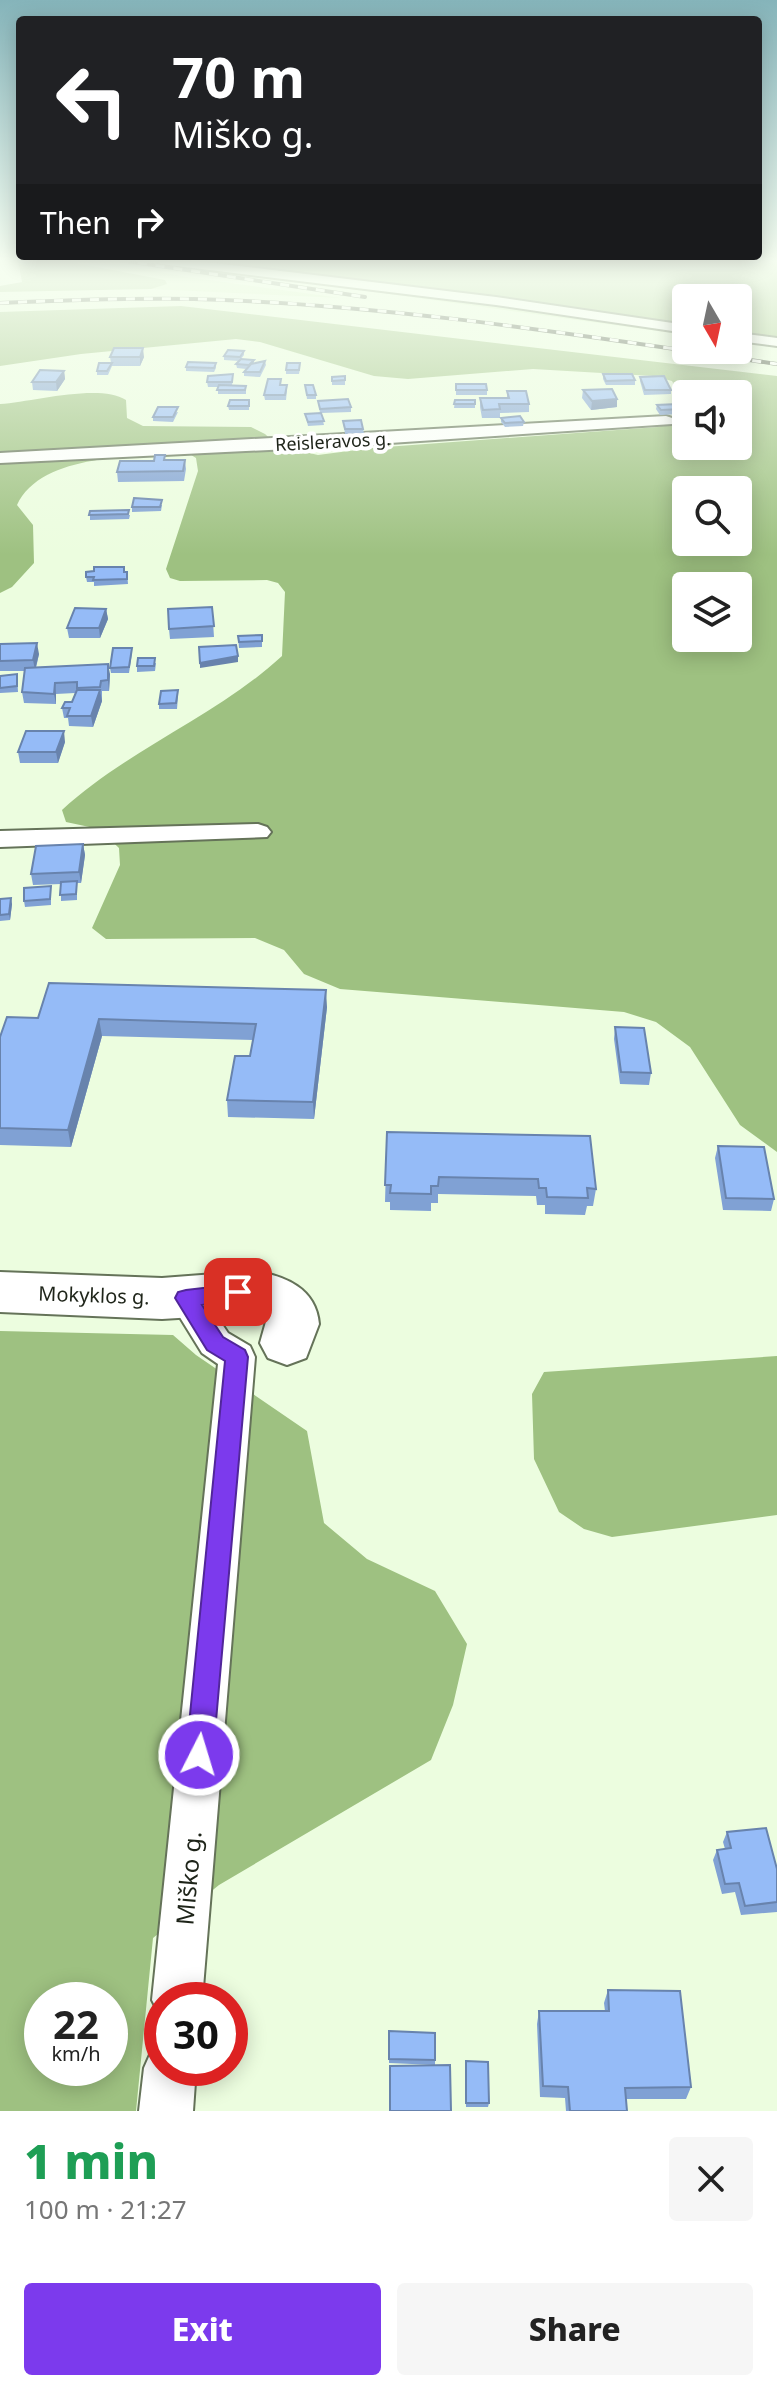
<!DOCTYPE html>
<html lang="en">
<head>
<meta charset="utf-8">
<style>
	body { margin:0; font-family:"Noto Sans",sans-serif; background:#f6f6f6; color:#222; height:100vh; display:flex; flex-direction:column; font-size:30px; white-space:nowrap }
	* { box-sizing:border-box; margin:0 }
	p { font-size:26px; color:#767676 }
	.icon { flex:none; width:44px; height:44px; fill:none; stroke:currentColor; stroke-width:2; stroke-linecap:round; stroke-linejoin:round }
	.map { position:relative; height:2111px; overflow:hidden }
	.drawer { display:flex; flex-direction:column; background:#fff; flex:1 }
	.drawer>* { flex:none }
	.guide { position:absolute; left:16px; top:16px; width:746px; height:244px; border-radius:8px; box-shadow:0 4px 20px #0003; background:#202124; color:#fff; overflow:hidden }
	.needle { width:52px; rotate:171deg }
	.buttons { position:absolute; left:672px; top:284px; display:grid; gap:16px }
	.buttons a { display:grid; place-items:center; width:80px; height:80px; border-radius:8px; background:#fff; box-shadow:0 4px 20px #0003; font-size:40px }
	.speed { position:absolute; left:24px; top:1982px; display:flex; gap:16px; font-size:40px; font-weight:700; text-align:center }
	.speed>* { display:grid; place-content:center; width:104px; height:104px; border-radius:50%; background:#fff; box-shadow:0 4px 20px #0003; line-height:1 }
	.speed small { font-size:20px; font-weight:400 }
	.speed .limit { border:12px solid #d22; background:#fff; color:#111 }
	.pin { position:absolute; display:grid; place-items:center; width:68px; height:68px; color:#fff; margin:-34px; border-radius:16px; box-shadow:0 4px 12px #0006 }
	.me { position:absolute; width:88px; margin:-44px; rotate:5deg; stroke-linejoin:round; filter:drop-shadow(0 0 6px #0008) }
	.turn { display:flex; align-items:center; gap:28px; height:168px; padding:0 24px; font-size:36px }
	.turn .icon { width:104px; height:104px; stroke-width:2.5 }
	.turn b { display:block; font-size:56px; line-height:68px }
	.then { display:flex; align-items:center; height:76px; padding:0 24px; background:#0003; gap:16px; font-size:30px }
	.round { display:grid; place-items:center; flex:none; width:84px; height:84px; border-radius:8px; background:#f6f6f6 }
	.head { display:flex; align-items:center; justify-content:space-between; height:136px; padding:0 24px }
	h1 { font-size:48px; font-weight:800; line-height:60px; color:#1e9e55 }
	.primary-button { display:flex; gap:16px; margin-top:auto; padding:16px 24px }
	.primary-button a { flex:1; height:92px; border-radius:8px; background:#7c3aed; color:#fff; font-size:32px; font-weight:800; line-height:92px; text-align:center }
	.primary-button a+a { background:#f6f6f6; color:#222 }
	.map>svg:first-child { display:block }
	.green { fill:#d6f2bf }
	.forest { fill:#9ec181; fill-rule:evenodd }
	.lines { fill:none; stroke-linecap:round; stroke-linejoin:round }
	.street-casing { stroke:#657359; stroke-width:4 }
	.secondary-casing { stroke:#657359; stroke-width:4 }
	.street { fill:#fff; fill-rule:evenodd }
	.secondary { fill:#fff; fill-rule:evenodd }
	.rail-casing { stroke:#41493a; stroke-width:4 }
	.rail { stroke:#fff; stroke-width:3; stroke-dasharray:9; stroke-linecap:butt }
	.wall { fill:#80a1d4 }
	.shaded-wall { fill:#6883ad }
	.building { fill:#95bbf7; stroke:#6883ad; stroke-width:2 }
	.route { fill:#7c3aed; stroke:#51269a; stroke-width:2 }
	.labels { text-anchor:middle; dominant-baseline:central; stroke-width:8; stroke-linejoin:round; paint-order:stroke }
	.far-street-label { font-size:18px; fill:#1e2419; stroke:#fff }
	.street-label { font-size:20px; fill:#1e2419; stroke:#fff }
	.near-street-label { font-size:24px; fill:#1e2419; stroke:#fff }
</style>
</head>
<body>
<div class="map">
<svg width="777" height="2111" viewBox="0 0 777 2111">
	<rect width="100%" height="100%" fill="#ecfddf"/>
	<!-- green -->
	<path class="green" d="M 60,260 L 94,260 L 187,277 L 341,298 L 151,289 L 165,281 Z
		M 142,260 L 181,260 L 686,326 L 686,335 Z"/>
	<!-- forest -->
	<path class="forest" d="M 18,260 L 60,260 L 165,280 L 167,284 L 151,289 L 0,292 L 0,286 L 22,282 Z
		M 181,260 L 777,260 L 777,340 L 738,334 L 738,298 L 686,298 L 686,326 Z
		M 181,306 L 777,376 L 777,1152 L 740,1125 L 690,1047 L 656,1022 L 624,1012 L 340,989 L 304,974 L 284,950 L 255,938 L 106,939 L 92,928 L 120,865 L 119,848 L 99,829 L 66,822 L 62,810 C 128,749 216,717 282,656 L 285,592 L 278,583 L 267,580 L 180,581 L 170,578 L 166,569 L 198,471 L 196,458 L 188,453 C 138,457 42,452 17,505 L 33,525 L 34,563 L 12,587 L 0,593 L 0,404 C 33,402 99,383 126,400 L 127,418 L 143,426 L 251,427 L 265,434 L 278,446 L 318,455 L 372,448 L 658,427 L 686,418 L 686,446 L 738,446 L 738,394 L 686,394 L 686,406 L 672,381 L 653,376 L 533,369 L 408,379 L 374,376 L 260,342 L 236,339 L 81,354 L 0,366 L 0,312 ZM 686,490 L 738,490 L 738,542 L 686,542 ZM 686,586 L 738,586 L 738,638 L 686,638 Z
		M 0,1331 L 173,1335 L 196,1355 L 307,1431 L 324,1523 L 367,1559 L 435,1591 L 467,1644 L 453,1705 L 431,1760 L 219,1885 L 153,1938 L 136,2111 L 0,2111 ZM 42,2000 L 110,2000 L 110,2068 L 42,2068 Z
		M 777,1356 L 777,1515 L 612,1537 L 584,1529 L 559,1512 L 534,1459 L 532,1394 L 544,1372 Z"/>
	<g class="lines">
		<defs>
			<path id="street" d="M 155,260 L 189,260 L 496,297 L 686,325 L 686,333 L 496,305 L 161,264 Z
				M 738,333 L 777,338 L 777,346 L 738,341 Z
				M 666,416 L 672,418 L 672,424 L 330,447 L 0,463 L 0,453 Z
				M 258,824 L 267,827 L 271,832 L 267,837 L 0,847 L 0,831 Z
				M 186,1284 L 198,1288 L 228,1333 L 250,1346 L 255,1357 L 202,2000 L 162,2000 L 162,2019 L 152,2000 L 218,1364 L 202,1353 L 168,1298 L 174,1288 Z
				M 162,2045 L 162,2068 L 196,2068 L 193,2111 L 139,2111 L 144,2068 L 152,2050 Z"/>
			<path id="secondary" d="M 254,1271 C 285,1276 316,1288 319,1324 L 306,1358 L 287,1365 L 268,1358 L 260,1343 L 267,1318 L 260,1313 L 162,1319 L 0,1312 L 0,1272 L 162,1278 Z"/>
		</defs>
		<!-- street casing -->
		<use href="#street" class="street-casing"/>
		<!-- secondary casing -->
		<use href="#secondary" class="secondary-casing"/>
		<!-- street -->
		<use href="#street" class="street"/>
		<!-- secondary -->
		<use href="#secondary" class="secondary"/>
		<defs>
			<path id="rail" d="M 120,260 L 365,297
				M 0,303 C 65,300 129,298 194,299 C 389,304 584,336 777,364"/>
		</defs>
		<!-- rail casing -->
		<use href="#rail" class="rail-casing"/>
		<!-- rail -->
		<use href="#rail" class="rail"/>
	</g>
	<!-- wall -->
	<path class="wall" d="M 244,351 L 244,355 L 241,359 L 254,360 L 254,363 L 265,361 L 266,365 L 260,377 L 244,376 L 244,372 L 246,369 L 237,368 L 236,364 L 239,361 L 224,360 L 224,356 Z
		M 110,357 L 144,357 L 140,366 L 112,366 L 108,375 L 97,375 L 97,371 L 111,363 Z
		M 216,363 L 216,368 L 214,372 L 186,371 L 186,367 Z
		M 300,368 L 299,374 L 286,374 L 286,370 Z
		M 64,371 L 65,379 L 57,391 L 33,390 L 32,382 Z
		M 603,374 L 635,380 L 635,385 L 606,385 L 603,379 Z
		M 345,376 L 345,385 L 332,385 L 332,377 Z
		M 640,377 L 671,390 L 671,394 L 644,395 L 640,381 Z
		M 233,379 L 232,385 L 246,386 L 246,394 L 218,394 L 218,387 L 208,387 L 207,382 Z
		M 281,385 L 287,390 L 286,400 L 265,400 L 264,395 Z
		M 305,385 L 316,395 L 316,399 L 307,399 Z
		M 456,389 L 487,390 L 487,395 L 456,395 Z
		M 583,390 L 617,399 L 617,407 L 591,410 L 582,398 Z
		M 507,391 L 529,404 L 529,412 L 500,413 L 500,418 L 482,418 L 480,407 L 480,398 L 507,398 Z
		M 249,400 L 249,410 L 229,410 L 228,406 Z
		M 455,400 L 475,400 L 475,408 L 454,408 Z
		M 318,401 L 351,407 L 351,412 L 321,413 L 324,425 L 308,426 L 305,414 L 320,413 Z
		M 657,405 L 682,409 L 682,414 L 660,415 L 656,409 Z
		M 178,412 L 173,422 L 153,421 L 153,417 Z
		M 501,418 L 524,422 L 523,426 L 505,427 L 501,422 Z
		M 343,421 L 363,429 L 364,433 L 345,434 Z
		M 166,460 L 185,460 L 186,469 L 184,481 L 118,482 L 117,472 Z
		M 162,505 L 161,511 L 132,512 L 132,507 Z
		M 90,511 L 130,515 L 129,519 L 90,520 Z
		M 127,572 L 128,584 L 94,586 L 94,582 L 87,582 L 86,577 Z
		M 212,607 L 214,637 L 170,639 L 169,629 Z
		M 106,609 L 108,619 L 100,638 L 69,638 L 67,628 Z
		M 262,635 L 262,647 L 239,648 L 238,636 Z
		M 0,644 L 39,654 L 36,668 L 110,674 L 109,691 L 102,691 L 102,701 L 93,727 L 69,726 L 68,718 L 64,718 L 62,708 L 72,702 L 75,693 L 56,694 L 56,704 L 24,703 L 22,692 L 25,671 L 0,671 Z
		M 132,653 L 129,673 L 111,673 L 110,668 Z
		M 156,663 L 155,671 L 137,672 L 137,666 Z
		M 17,674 L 18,692 L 0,693 L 0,676 Z
		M 178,696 L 177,709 L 159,709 L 159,704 Z
		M 65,742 L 58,763 L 20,763 L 18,752 Z
		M 83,844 L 85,855 L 81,883 L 77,883 L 77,900 L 61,901 L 61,884 L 33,885 L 31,874 Z
		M 51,886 L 51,905 L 25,907 L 24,901 Z
		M 0,899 L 12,904 L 10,920 L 0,921 Z
		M 327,1007 L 314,1119 L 228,1117 L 227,1100 L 250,1056 L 253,1040 L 102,1036 L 71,1147 L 0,1145 L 0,1037 L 38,1018 Z
		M 615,1027 L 651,1073 L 649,1085 L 620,1084 L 614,1039 Z
		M 387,1132 L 596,1189 L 593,1206 L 587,1206 L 585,1215 L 545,1214 L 545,1205 L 537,1205 L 536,1196 L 438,1194 L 438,1203 L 431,1203 L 431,1211 L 390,1210 L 390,1202 L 385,1202 Z
		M 718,1146 L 774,1199 L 771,1211 L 723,1210 L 715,1158 Z
		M 727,1832 L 777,1869 L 777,1912 L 741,1915 L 735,1892 L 722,1894 L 713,1860 L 717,1850 L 725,1849 L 723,1842 Z
		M 608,1990 L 691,2087 L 686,2099 L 626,2099 L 627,2111 L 566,2111 L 565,2098 L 540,2097 L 537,2024 L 539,2011 L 605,2011 L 604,2003 Z
		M 389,2031 L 435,2033 L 435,2065 L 389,2063 Z
		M 465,2065 L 489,2103 L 488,2107 L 466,2107 Z"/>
	<!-- shaded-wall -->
	<path class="shaded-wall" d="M 143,348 L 144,357 L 140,366 L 140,357 Z
		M 64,371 L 65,379 L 57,391 L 56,382 Z
		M 617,399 L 617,407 L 591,410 L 592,401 Z
		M 106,609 L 108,619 L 100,638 L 99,628 Z
		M 37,643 L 39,654 L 35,670 L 33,660 Z
		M 238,656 L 238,662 L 200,668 L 200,663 Z
		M 108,664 L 110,674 L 109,691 L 108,680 Z
		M 55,683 L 56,694 L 56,704 L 54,694 Z
		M 100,690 L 102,701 L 93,727 L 91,716 Z
		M 64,731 L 65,742 L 58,763 L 56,752 Z
		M 83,844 L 85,855 L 81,883 L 79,872 Z
		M 11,898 L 12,904 L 10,920 L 9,914 Z
		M 326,990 L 327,1007 L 314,1119 L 313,1102 Z
		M 99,1019 L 102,1036 L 71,1147 L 68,1130 Z"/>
	<!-- building -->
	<path class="building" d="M 114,348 L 143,348 L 140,357 L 110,357 Z
		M 228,350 L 244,351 L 240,357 L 224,356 Z
		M 241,359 L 254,360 L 249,365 L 236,364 Z
		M 265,361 L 260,372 L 244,372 L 251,364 Z
		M 188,362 L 216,363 L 214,368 L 186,367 Z
		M 99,363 L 112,363 L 107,371 L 97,371 Z
		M 287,363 L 300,363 L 299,370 L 286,370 Z
		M 40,370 L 64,371 L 56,382 L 32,382 Z
		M 233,374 L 232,382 L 207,382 L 208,376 Z
		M 603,374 L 632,374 L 635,380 L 606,381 Z
		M 345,376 L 345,380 L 332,381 L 332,377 Z
		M 664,376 L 671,390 L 645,390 L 640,377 Z
		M 268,379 L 281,379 L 280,385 L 287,385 L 285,395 L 264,395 Z
		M 456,384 L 486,384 L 487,390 L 456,390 Z
		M 219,385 L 246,386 L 245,390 L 217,390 Z
		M 305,385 L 313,385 L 316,395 L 307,395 Z
		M 612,389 L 617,399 L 592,401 L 583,390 Z
		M 507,391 L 526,391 L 529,404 L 499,404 L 500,409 L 483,410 L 480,398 L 509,398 Z
		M 348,399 L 351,407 L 320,409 L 318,401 Z
		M 230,400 L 249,400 L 249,406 L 228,406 Z
		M 455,400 L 475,400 L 475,404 L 454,404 Z
		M 678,404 L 682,409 L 661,410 L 657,405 Z
		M 158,407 L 178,407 L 173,417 L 153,417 Z
		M 321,413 L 324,421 L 308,422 L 305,414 Z
		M 520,416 L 524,422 L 505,423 L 501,418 Z
		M 361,420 L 363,429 L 345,429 L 343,421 Z
		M 155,455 L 165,455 L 164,460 L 185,460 L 183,471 L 117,472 L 120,461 L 154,461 Z
		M 134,498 L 162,500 L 160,507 L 132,507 Z
		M 129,510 L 128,514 L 89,515 L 90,511 Z
		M 94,567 L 124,567 L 124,572 L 127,572 L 127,579 L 93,580 L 94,577 L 86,577 L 86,572 L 94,571 Z
		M 212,607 L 214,626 L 169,629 L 168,609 Z
		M 75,608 L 106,609 L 99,628 L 67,628 Z
		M 262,635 L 262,641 L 239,642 L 238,636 Z
		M 37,643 L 33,660 L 0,661 L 0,644 Z
		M 236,645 L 238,656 L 200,663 L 199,647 Z
		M 113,648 L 132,648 L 129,667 L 110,668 Z
		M 138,658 L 155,658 L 154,666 L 137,666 Z
		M 108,664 L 108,680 L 101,681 L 100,687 L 77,688 L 77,682 L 55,683 L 54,694 L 22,692 L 25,668 Z
		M 17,674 L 17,686 L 0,688 L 0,676 Z
		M 77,690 L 100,690 L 91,716 L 67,716 L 70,708 L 62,708 L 65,702 L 72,702 Z
		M 178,690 L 176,703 L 159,704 L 161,691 Z
		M 26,731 L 64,731 L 56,752 L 18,752 Z
		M 83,844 L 79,872 L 31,874 L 36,846 Z
		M 77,881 L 76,894 L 60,895 L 61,882 Z
		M 51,886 L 50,899 L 24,901 L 24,888 Z
		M 11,898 L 9,914 L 0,915 L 0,899 Z
		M 49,983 L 326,990 L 313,1102 L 227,1100 L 235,1056 L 250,1056 L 256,1024 L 99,1019 L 68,1130 L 0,1128 L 0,1037 L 7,1017 L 38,1018 Z
		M 615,1027 L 644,1028 L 651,1073 L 621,1072 Z
		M 387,1132 L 590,1136 L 596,1189 L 587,1188 L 588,1198 L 547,1197 L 546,1188 L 539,1188 L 538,1179 L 439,1177 L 438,1186 L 431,1186 L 431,1194 L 390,1193 L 391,1185 L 385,1185 Z
		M 718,1146 L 764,1147 L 774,1199 L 726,1198 Z
		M 766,1828 L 777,1869 L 777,1902 L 745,1906 L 739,1883 L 725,1884 L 717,1850 L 731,1848 L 727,1832 Z
		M 608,1990 L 680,1991 L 691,2087 L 625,2088 L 627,2111 L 570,2111 L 568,2087 L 543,2086 L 539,2011 L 609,2011 Z
		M 389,2031 L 435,2033 L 435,2060 L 389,2059 Z
		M 466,2061 L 488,2062 L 489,2103 L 466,2103 Z
		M 450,2065 L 451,2111 L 390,2111 L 390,2066 Z"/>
	<!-- sky -->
	<linearGradient id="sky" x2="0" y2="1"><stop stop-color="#85b4ba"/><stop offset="0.47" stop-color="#f6fef1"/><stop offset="1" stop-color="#f6fef1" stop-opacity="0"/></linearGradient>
	<rect width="777" height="555" fill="url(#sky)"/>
	<!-- route -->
	<path class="route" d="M 238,1284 L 245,1286 L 248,1292 L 245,1298 L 202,1305 L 223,1337 L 245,1350 L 248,1357 L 213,1755 L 209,1765 L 199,1769 L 190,1765 L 186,1755 L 225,1361 L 207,1350 L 175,1298 L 178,1292 L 186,1290 Z"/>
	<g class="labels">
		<!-- far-street labels -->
		<g class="far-street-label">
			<text transform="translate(333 441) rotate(-3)">Reisleravos g.</text>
		</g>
		<!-- street labels -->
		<g class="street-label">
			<text transform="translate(94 1295) rotate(2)">Mokyklos g.</text>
		</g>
		<!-- near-street labels -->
		<g class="near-street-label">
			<text transform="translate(188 1878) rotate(-85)">Miško g.</text>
		</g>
	</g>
</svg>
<div class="buttons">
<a><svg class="needle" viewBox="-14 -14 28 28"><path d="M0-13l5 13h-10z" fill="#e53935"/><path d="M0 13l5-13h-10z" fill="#767676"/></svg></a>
<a><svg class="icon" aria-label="sound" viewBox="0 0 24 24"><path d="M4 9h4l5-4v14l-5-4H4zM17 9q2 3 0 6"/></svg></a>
<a><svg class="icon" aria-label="search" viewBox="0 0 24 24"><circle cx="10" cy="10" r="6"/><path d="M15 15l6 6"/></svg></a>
<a><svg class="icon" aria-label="layers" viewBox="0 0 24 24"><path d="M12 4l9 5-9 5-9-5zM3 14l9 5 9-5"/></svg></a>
</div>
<div class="speed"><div>22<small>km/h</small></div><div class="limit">30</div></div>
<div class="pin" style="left:238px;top:1292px;background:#d93025"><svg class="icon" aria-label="arrive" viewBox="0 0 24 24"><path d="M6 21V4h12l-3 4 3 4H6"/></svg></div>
<svg class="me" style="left:199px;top:1755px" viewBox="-20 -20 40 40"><circle r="17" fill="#7c3aed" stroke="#fff" stroke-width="3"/><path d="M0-11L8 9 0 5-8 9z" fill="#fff"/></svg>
<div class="guide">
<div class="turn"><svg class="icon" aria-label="left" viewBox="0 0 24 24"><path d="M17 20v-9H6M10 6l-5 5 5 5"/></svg><div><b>70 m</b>Miško g.</div></div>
<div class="then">Then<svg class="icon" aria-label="right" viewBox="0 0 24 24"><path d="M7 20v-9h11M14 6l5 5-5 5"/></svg></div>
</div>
</div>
<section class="drawer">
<div class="head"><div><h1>1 min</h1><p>100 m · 21:27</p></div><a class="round"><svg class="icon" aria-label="close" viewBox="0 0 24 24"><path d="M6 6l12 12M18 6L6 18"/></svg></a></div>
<div class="primary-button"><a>Exit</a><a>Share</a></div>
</section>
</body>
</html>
